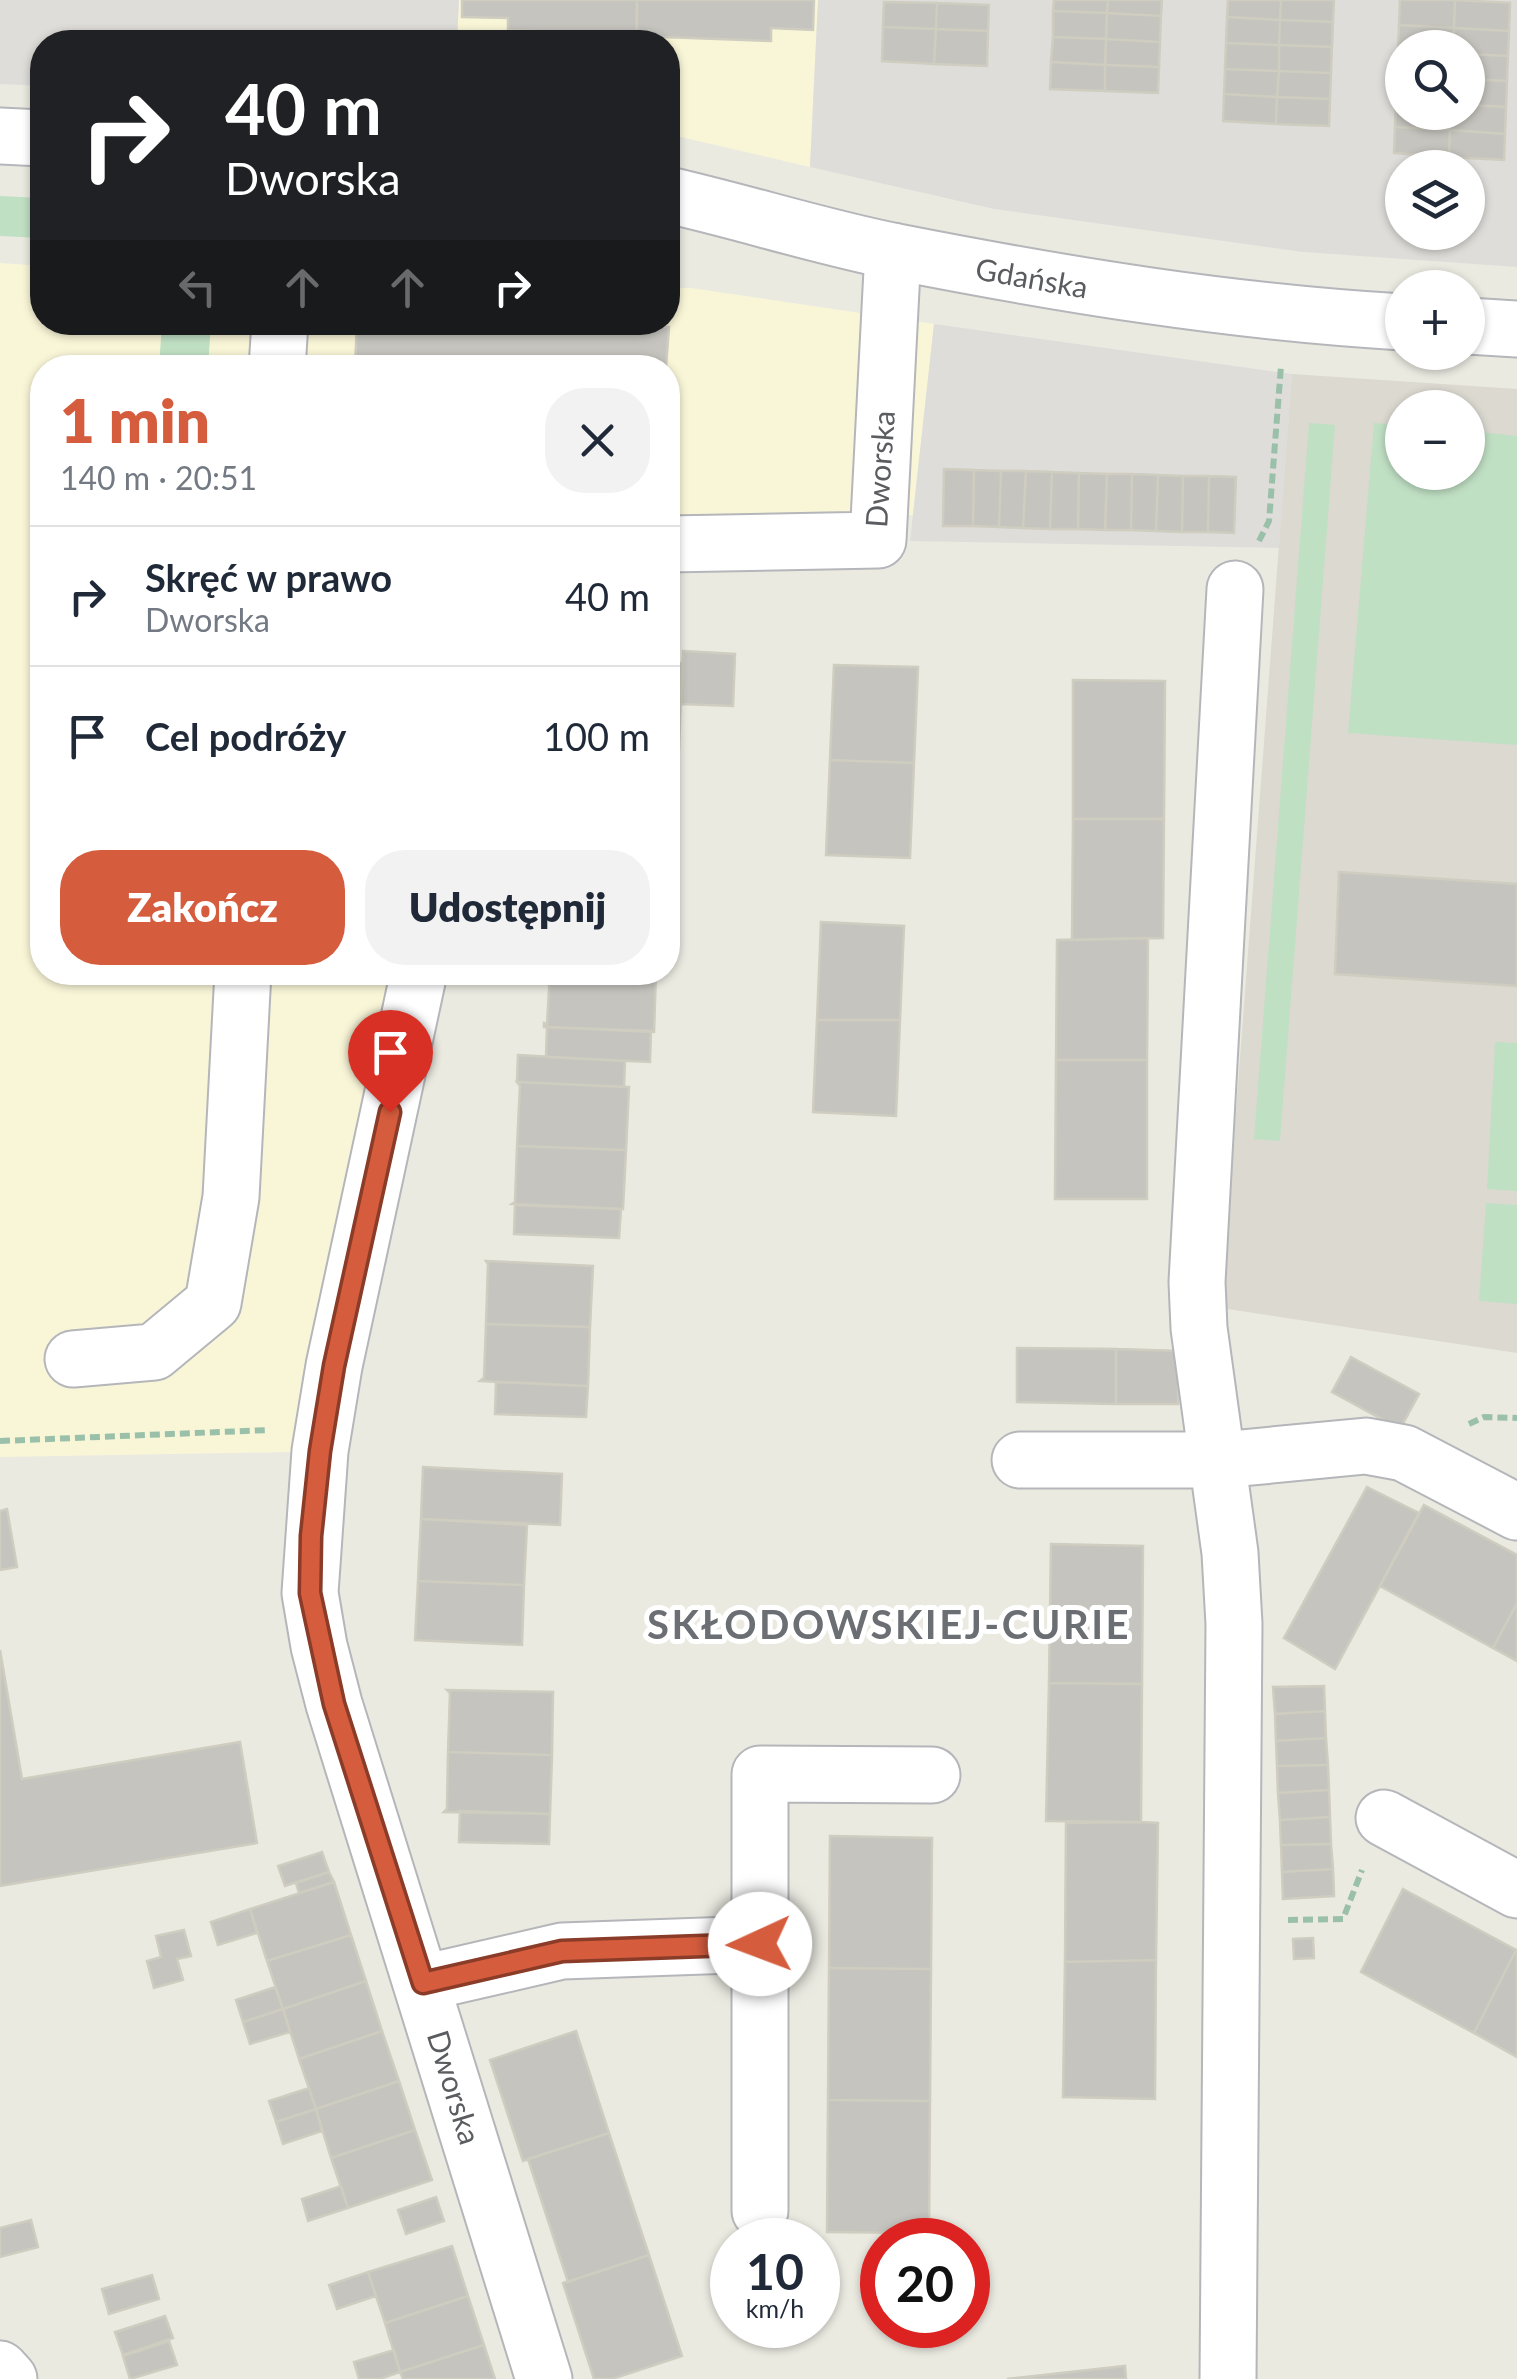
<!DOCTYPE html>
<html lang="pl">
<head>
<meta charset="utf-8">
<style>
	body { margin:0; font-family:Lato,sans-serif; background:#f2f2f3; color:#1f2937; height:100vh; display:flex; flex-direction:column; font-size:38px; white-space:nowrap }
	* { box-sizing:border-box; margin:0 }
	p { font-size:32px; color:#747a83 }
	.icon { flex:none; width:55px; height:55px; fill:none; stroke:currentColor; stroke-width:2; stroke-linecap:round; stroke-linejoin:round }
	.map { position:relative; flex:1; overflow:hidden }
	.details { position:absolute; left:30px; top:355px; width:650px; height:630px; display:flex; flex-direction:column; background:#fff; border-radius:40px; box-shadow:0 2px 8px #0004 }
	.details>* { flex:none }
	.guide { position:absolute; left:30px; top:30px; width:650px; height:305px; border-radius:40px; box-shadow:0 2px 8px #0004; background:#202124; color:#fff; overflow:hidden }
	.tools { position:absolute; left:1385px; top:30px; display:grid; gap:20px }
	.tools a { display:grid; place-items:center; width:100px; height:100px; border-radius:50%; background:#fff; box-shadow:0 2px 8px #0004; font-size:50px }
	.speed { position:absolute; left:710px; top:2218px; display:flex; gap:20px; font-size:50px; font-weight:700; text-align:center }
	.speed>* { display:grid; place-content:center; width:130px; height:130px; border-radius:50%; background:#fff; box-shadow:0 2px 8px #0004; line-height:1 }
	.speed small { font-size:25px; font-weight:400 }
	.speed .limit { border:15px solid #d22; background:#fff; color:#111 }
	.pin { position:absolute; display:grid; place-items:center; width:85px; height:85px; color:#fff; margin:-102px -42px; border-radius:50% 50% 50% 0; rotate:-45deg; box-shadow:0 0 10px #0007 }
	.pin .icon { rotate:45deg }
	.me { position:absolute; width:110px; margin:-55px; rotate:268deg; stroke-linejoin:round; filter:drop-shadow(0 0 8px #0008) }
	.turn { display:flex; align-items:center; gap:35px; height:210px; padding:0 30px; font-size:45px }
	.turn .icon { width:130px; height:130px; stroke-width:2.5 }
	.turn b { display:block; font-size:70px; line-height:85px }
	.lanes { display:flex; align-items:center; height:95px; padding:0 30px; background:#0003; justify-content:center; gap:50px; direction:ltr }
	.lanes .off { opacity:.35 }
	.round { display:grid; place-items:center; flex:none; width:105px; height:105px; border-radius:40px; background:#f2f2f3 }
	.overview { display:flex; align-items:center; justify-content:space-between; height:170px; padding:0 30px }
	h1 { font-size:60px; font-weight:800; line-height:75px; color:#d55c3d }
	.action { display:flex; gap:20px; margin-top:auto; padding:20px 30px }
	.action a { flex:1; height:115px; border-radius:40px; background:#d55c3d; color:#fff; font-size:40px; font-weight:800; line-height:115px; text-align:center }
	.action a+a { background:#f2f2f3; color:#1f2937 }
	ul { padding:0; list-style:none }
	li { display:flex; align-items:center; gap:30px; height:140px; padding:0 30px; border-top:2px solid #e0e1e3 }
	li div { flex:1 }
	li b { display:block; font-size:38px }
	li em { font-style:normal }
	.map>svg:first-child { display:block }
	.commercial { fill:#f9f6d8 }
	.industrial { fill:#dfddd9; fill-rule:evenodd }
	.education { fill:#dbd9d0; fill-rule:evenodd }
	.green { fill:#c0e0c4 }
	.building { fill:#c6c4be; stroke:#cfccc0; stroke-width:2.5 }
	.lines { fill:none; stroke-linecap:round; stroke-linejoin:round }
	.minor-casing { stroke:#b4b6ba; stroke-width:59 }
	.path { stroke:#9ac0aa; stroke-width:6; stroke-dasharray:10 5; stroke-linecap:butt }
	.minor { stroke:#fff; stroke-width:55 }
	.route-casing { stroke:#8a3c28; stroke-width:25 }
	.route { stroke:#d55c3d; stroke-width:18 }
	.labels { text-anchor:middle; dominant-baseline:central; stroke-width:10; stroke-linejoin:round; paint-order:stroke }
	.street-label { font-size:30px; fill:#5a5c60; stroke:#fff }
	.district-label { font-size:40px; font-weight:bold; letter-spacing:2.5px; fill:#6b6e72; stroke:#fff }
</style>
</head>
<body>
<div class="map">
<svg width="1517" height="2379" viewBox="0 0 1517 2379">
	<rect width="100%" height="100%" fill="#ebeae1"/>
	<!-- commercial -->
	<path class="commercial" d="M 459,0 L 818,0 L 810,167 L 668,134 L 668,42 L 457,42 Z
		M 0,263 L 42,266 L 42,322 L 668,322 L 668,288 L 691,288 L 934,324 L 913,515 L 668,520 L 668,368 L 42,368 L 42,972 L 394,973 L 291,1452 L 0,1457 Z"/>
	<!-- industrial -->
	<path class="industrial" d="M 0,0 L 459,0 L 457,42 L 42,42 L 42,86 L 0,84 Z
		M 818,0 L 1517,0 L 1517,267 L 1303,252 L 994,209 L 810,167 ZM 1402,48 L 1468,48 L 1468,112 L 1402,112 ZM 1402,168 L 1468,168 L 1468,232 L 1402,232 Z
		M 934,324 L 1292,374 L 1279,548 L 910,541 Z"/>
	<!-- education -->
	<path class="education" d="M 1292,374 L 1517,389 L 1517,1353 L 1221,1308 ZM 1402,408 L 1468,408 L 1468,472 L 1402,472 Z"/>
	<!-- green -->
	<path class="green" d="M 0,196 L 42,198 L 42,238 L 0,236 Z
		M 162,323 L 211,323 L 208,367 L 159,367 Z
		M 1309,423 L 1335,425 L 1280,1141 L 1254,1139 Z
		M 1374,423 L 1402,425 L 1402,472 L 1468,472 L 1468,431 L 1517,436 L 1517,745 L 1348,733 Z
		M 1495,1042 L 1517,1043 L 1517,1191 L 1487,1189 Z
		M 1486,1203 L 1517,1205 L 1517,1304 L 1479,1301 Z"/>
	<!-- building -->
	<path class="building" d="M 462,0 L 637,0 L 636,35 L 508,30 L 508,18 L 462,17 Z
		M 637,0 L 814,0 L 813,30 L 771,28 L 771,41 L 637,36 Z
		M 1054,0 L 1108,0 L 1107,13 L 1053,11 Z
		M 1108,0 L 1162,0 L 1161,16 L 1107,13 Z
		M 1228,0 L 1281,0 L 1280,20 L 1227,17 Z
		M 1281,0 L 1334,0 L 1333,22 L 1280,20 Z
		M 1400,0 L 1455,0 L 1454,28 L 1399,25 Z
		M 1455,0 L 1510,3 L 1509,31 L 1454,28 Z
		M 884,2 L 937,3 L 936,29 L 883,27 Z
		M 937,3 L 989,5 L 988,31 L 936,29 Z
		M 1053,11 L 1107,13 L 1106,39 L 1053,37 Z
		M 1107,13 L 1161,16 L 1160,42 L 1106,39 Z
		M 1227,17 L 1280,20 L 1279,45 L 1226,43 Z
		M 1280,20 L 1333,22 L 1332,47 L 1279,45 Z
		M 1399,25 L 1454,28 L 1453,48 L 1398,50 Z
		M 883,27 L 936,29 L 934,64 L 882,61 Z
		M 1454,28 L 1509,31 L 1508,56 L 1468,54 L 1468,48 L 1453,48 Z
		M 936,29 L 988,31 L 987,66 L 934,64 Z
		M 1053,37 L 1106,39 L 1105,65 L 1051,62 Z
		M 1106,39 L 1160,42 L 1159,67 L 1105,65 Z
		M 1226,43 L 1279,45 L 1279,71 L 1225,69 Z
		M 1279,45 L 1332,47 L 1331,73 L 1279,71 Z
		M 1468,54 L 1508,56 L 1507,81 L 1468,79 Z
		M 1051,62 L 1105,65 L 1105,91 L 1050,89 Z
		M 1105,65 L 1159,67 L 1158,93 L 1105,91 Z
		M 1225,69 L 1279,71 L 1277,97 L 1224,94 Z
		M 1279,71 L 1331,73 L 1330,99 L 1277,97 Z
		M 1468,79 L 1507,81 L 1506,107 L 1468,105 Z
		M 1224,94 L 1277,97 L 1276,124 L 1223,121 Z
		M 1277,97 L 1330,99 L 1329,126 L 1276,124 Z
		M 1396,101 L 1402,102 L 1402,112 L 1450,112 L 1450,130 L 1395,127 Z
		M 1468,105 L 1506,107 L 1505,134 L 1450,130 L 1450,112 L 1468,112 Z
		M 1395,127 L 1450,130 L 1449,157 L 1394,153 Z
		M 1450,130 L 1505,134 L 1504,160 L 1449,157 Z
		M 357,322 L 594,322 L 669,327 L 666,368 L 355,368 Z
		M 944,469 L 974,470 L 973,526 L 943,526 Z
		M 974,470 L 1001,471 L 999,527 L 973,526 Z
		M 1001,471 L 1026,471 L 1023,528 L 999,527 Z
		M 1026,471 L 1052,472 L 1050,529 L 1023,528 Z
		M 1052,472 L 1079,473 L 1078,529 L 1050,529 Z
		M 1079,473 L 1107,474 L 1105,530 L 1078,529 Z
		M 1107,474 L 1132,474 L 1131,530 L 1105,530 Z
		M 1132,474 L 1158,475 L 1156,531 L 1131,530 Z
		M 1158,475 L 1183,476 L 1182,532 L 1156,531 Z
		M 1183,476 L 1209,476 L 1208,532 L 1182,532 Z
		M 1209,476 L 1236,477 L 1234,533 L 1208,532 Z
		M 683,651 L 735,654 L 733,706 L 681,704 Z
		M 668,663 L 682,663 L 679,750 L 668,750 Z
		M 834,665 L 918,667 L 914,763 L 830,760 Z
		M 1073,680 L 1165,681 L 1164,819 L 1073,819 Z
		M 830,760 L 914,763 L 910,858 L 826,855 Z
		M 1073,819 L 1164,819 L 1163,938 L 1072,940 Z
		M 1339,872 L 1517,884 L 1517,986 L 1335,974 Z
		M 821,922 L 904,926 L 900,1020 L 817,1020 Z
		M 1148,938 L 1147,1060 L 1056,1060 L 1057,940 Z
		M 550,972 L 656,973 L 654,1032 L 544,1027 L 544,1023 L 547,1024 Z
		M 817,1020 L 900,1020 L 896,1116 L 813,1112 Z
		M 547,1027 L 651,1031 L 650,1062 L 546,1057 Z
		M 518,1055 L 625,1061 L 624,1087 L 517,1082 Z
		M 1056,1060 L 1147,1060 L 1147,1199 L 1055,1199 Z
		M 517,1082 L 629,1087 L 626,1150 L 517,1146 L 520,1086 Z
		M 517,1146 L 626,1150 L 623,1209 L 512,1204 L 515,1202 Z
		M 515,1205 L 621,1209 L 619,1238 L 514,1234 Z
		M 486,1261 L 593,1266 L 590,1327 L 486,1324 L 488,1264 Z
		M 486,1324 L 590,1327 L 588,1386 L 480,1381 L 484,1378 Z
		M 1017,1348 L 1116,1349 L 1116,1404 L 1017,1402 Z
		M 1116,1349 L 1179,1351 L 1178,1404 L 1116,1404 Z
		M 1351,1357 L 1419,1394 L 1400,1429 L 1332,1392 Z
		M 496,1382 L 588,1386 L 586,1417 L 495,1414 Z
		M 423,1467 L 562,1474 L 560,1525 L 421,1519 Z
		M 1367,1487 L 1419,1513 L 1335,1669 L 1284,1638 Z
		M 1424,1505 L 1517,1555 L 1517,1603 L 1493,1648 L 1380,1586 Z
		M 7,1509 L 17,1567 L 0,1570 L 0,1511 Z
		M 421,1519 L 527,1525 L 524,1585 L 418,1581 Z
		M 1051,1544 L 1143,1546 L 1142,1684 L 1049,1683 Z
		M 418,1581 L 524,1585 L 522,1645 L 415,1640 Z
		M 1517,1603 L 1517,1661 L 1493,1648 Z
		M 0,1650 L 22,1779 L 240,1742 L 257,1843 L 0,1886 Z
		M 1049,1683 L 1142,1684 L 1141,1822 L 1046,1821 Z
		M 1324,1686 L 1325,1711 L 1275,1714 L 1273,1687 Z
		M 447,1690 L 553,1692 L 552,1755 L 448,1752 L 450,1693 Z
		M 1325,1711 L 1326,1738 L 1276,1741 L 1275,1714 Z
		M 1326,1738 L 1328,1765 L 1277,1766 L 1276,1741 Z
		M 448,1752 L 552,1755 L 550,1814 L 444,1812 L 447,1809 Z
		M 1328,1765 L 1329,1790 L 1278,1793 L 1277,1766 Z
		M 1329,1790 L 1330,1817 L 1280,1820 L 1278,1793 Z
		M 460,1811 L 550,1814 L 549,1844 L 459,1842 Z
		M 1330,1817 L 1331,1844 L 1281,1845 L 1280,1820 Z
		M 1141,1822 L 1158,1823 L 1156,1960 L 1065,1962 L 1066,1823 Z
		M 830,1836 L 932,1838 L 931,1969 L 829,1968 Z
		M 1331,1844 L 1333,1869 L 1282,1872 L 1281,1845 Z
		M 322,1852 L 329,1872 L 285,1886 L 278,1866 Z
		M 1333,1869 L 1334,1896 L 1283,1899 L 1282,1872 Z
		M 329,1872 L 334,1882 L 299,1893 L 296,1883 Z
		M 334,1882 L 351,1935 L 267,1961 L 250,1909 Z
		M 1403,1889 L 1516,1950 L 1474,2033 L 1361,1972 Z
		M 250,1909 L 257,1933 L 218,1945 L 211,1922 Z
		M 184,1930 L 191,1956 L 177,1959 L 183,1980 L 154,1988 L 147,1961 L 161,1957 L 156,1936 Z
		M 351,1935 L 366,1981 L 283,2009 L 267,1961 Z
		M 1313,1938 L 1314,1958 L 1294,1959 L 1293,1939 Z
		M 1516,1950 L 1517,1950 L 1517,2057 L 1474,2033 Z
		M 1156,1960 L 1155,2099 L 1063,2097 L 1065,1962 Z
		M 829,1968 L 931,1969 L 930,2101 L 828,2100 Z
		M 366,1981 L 382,2031 L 299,2059 L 283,2009 Z
		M 275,1987 L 283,2009 L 243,2022 L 236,2000 Z
		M 283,2009 L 290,2032 L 250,2044 L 243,2022 Z
		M 382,2031 L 399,2081 L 316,2109 L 299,2059 Z
		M 576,2031 L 609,2133 L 523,2161 L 490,2060 Z
		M 399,2081 L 415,2130 L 331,2158 L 316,2109 Z
		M 309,2088 L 316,2109 L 276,2122 L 269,2101 Z
		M 828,2100 L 930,2101 L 929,2233 L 827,2232 Z
		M 316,2109 L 322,2131 L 283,2144 L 276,2122 Z
		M 415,2130 L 432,2180 L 348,2208 L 331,2158 Z
		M 609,2133 L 649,2255 L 568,2282 L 528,2159 Z
		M 341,2186 L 348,2208 L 308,2221 L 302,2199 Z
		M 436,2197 L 444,2221 L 406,2234 L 398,2210 Z
		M 31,2220 L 38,2247 L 0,2257 L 0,2228 Z
		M 452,2246 L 468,2296 L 385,2323 L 368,2272 Z
		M 649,2255 L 682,2356 L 612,2379 L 594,2379 L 563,2283 Z
		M 368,2272 L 376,2296 L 337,2309 L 329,2285 Z
		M 152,2275 L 159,2299 L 109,2314 L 102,2289 Z
		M 468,2296 L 484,2345 L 400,2372 L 385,2323 Z
		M 165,2316 L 173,2338 L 123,2355 L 115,2332 Z
		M 169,2341 L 177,2365 L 130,2379 L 123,2356 Z
		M 484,2345 L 495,2379 L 403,2379 L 400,2372 Z
		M 394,2350 L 400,2372 L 380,2379 L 359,2379 L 354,2362 Z
		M 1125,2366 L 1126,2379 L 1007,2379 Z"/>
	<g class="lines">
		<defs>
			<path id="minor" d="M 0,136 L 42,138
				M 668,195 C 744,212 820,237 897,252 C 1065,285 1232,312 1402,322
				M 1468,326 L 1517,329
				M 277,368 L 280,322
				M 668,544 L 878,540 L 893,251
				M 419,972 L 334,1366 L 320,1451 L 310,1593 L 319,1646 L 334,1704 L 544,2379
				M 73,1359 L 154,1352 L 213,1303 L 231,1197 L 243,972
				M 1020,1460 L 1220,1460 L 1366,1446 L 1404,1453 L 1517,1512
				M 1384,1818 L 1517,1890
				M 423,1983 L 562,1951 L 761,1944
				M 760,2211 L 760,1774 L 932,1775
				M 0,2369 L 9,2379
				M 1228,2379 L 1234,1624 L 1230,1553 L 1199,1328 L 1197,1282 L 1235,589"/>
		</defs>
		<!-- minor casing -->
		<use href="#minor" class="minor-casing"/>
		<!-- path -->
		<path class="path" d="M 1259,541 L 1269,521 L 1281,366
			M 1469,1424 L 1484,1417 L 1517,1418
			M 0,1441 L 269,1430
			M 1288,1920 L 1343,1919 L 1362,1870"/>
		<!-- minor -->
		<use href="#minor" class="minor"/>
	</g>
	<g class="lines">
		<defs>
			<path id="route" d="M 390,1112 L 334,1366 L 320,1451 L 311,1536 L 310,1593 L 334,1704 L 423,1983 L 562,1951 L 760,1944"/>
		</defs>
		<!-- route casing -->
		<use href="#route" class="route-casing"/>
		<!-- route -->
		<use href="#route" class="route"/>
	</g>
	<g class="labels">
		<!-- street labels -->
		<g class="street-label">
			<text transform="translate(1032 277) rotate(10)">Gdańska</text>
			<text transform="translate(879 469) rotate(-86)">Dworska</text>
			<text transform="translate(455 2087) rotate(73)">Dworska</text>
		</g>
		<!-- district labels -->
		<g class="district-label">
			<text x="889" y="1624">SKŁODOWSKIEJ-CURIE</text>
		</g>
	</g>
</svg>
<div class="tools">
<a><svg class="icon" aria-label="search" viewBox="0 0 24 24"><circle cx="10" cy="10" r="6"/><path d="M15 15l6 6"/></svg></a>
<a><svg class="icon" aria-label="layers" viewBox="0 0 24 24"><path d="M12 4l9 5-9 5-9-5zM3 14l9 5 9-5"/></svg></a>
<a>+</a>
<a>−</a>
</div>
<div class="speed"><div>10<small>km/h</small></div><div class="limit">20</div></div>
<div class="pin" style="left:390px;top:1112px;background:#d93025"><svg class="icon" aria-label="arrive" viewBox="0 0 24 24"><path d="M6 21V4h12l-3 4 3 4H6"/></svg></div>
<svg class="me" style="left:760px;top:1944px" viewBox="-20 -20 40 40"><circle r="19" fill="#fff"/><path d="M0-13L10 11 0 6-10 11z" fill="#d55c3d"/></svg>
<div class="guide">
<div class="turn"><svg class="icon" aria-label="right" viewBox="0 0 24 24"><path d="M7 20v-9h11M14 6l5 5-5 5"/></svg><div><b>40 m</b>Dworska</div></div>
<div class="lanes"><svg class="icon off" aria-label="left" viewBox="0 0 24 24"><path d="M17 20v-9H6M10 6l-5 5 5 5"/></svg><svg class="icon off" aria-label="ahead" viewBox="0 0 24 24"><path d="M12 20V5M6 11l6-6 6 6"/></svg><svg class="icon off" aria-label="ahead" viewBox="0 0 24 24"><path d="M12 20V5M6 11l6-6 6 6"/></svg><svg class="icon" aria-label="right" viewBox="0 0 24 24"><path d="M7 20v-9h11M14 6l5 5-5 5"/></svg></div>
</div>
<section class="details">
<div class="overview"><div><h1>1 min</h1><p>140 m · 20:51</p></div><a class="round"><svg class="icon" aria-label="close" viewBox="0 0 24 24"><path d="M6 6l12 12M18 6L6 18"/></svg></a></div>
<ul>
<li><svg class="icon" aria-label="right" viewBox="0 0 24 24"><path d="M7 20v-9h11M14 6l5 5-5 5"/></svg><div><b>Skręć w prawo</b><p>Dworska</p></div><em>40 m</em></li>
<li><svg class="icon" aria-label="arrive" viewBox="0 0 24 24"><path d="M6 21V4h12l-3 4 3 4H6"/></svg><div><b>Cel podróży</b></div><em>100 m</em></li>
</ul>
<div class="action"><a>Zakończ</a><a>Udostępnij</a></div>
</section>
</div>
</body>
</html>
